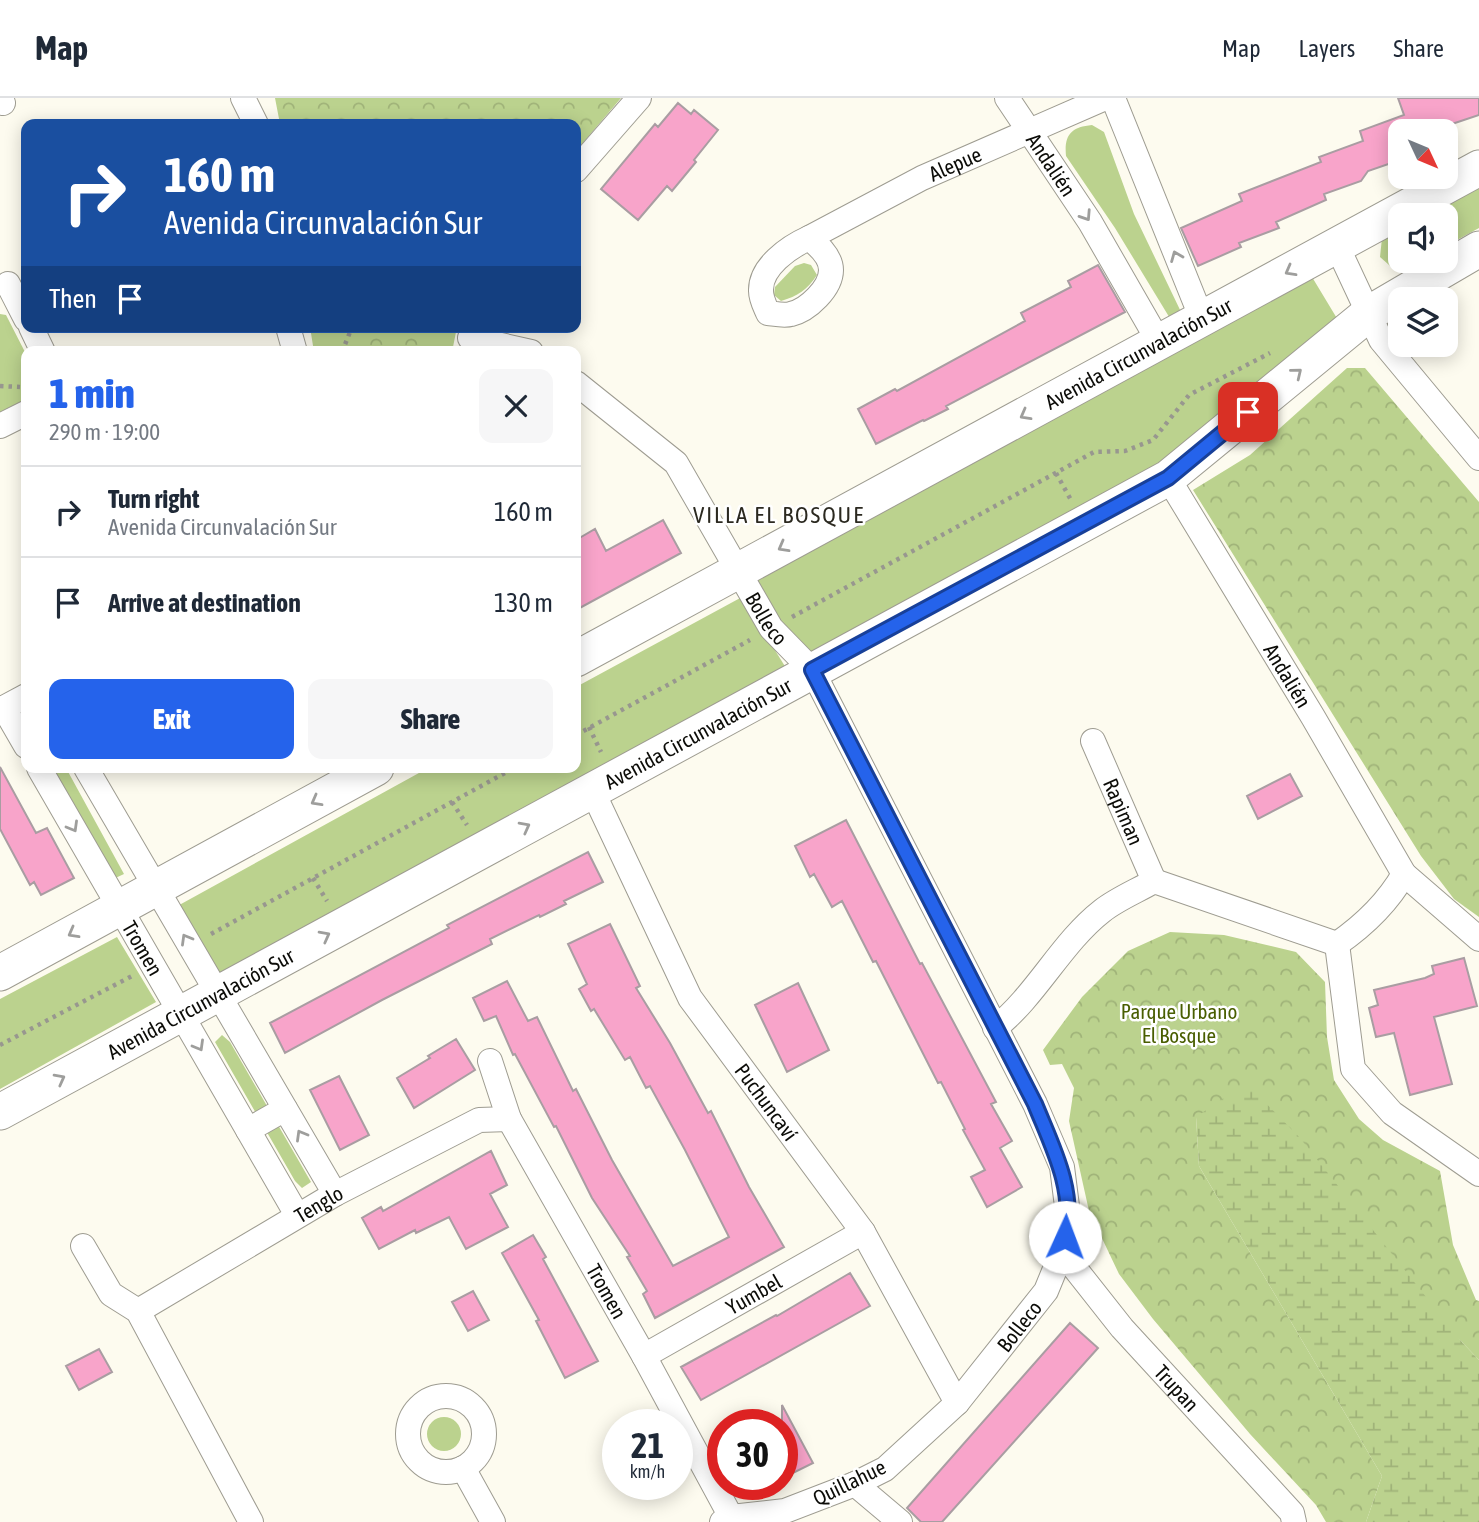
<!DOCTYPE html>
<html lang="en">
<head>
<meta charset="utf-8">
<style>
	body { margin:0; font-family:"Asap Condensed",sans-serif; background:#f6f6f7; color:#1f2937; height:100vh; display:flex; flex-direction:column; font-size:26px; white-space:nowrap }
	* { box-sizing:border-box; margin:0 }
	p { font-size:23px; color:#747a83 }
	.icon { flex:none; width:38px; height:38px; fill:none; stroke:currentColor; stroke-width:2; stroke-linecap:round; stroke-linejoin:round }
	.map { position:relative; flex:1; overflow:hidden }
	.drawer { position:absolute; left:21px; top:248px; width:560px; height:427px; display:flex; flex-direction:column; background:#fff; border-radius:14px; box-shadow:0 4px 18px #0003 }
	.drawer>* { flex:none }
	.guide { position:absolute; left:21px; top:21px; width:560px; height:214px; border-radius:14px; box-shadow:0 4px 18px #0003; background:#1a4fa0; color:#fff; overflow:hidden }
	.needle { width:46px; rotate:134deg }
	.buttons { position:absolute; left:1388px; top:21px; display:grid; gap:14px }
	.buttons a { display:grid; place-items:center; width:70px; height:70px; border-radius:14px; background:#fff; box-shadow:0 4px 18px #0003; font-size:35px }
	.speed { position:absolute; left:602px; top:1311px; display:flex; gap:14px; font-size:35px; font-weight:700; text-align:center }
	.speed>* { display:grid; place-content:center; width:91px; height:91px; border-radius:50%; background:#fff; box-shadow:0 4px 18px #0003; line-height:1 }
	.speed small { font-size:18px; font-weight:400 }
	.speed .limit { border:10px solid #d22; background:#fff; color:#111 }
	.pin { position:absolute; display:grid; place-items:center; width:60px; height:60px; color:#fff; margin:-30px; border-radius:14px; box-shadow:0 4px 10px #0006 }
	.me { position:absolute; width:77px; margin:-38px; rotate:2deg; stroke-linejoin:round; filter:drop-shadow(0 0 5px #0008) }
	.turn { display:flex; align-items:center; gap:24px; height:147px; padding:0 28px; font-size:32px }
	.turn .icon { width:91px; height:91px; stroke-width:2.5 }
	.turn b { display:block; font-size:49px; line-height:60px }
	.then { display:flex; align-items:center; height:66px; padding:0 28px; background:#0003; gap:14px; font-size:26px }
	.round { display:grid; place-items:center; flex:none; width:74px; height:74px; border-radius:14px; background:#f6f6f7 }
	.head { display:flex; align-items:center; justify-content:space-between; height:119px; padding:0 28px }
	h1 { font-size:42px; font-weight:800; line-height:52px; color:#2563eb }
	.primary-button { display:flex; gap:14px; margin-top:auto; padding:14px 28px }
	.primary-button a { flex:1; height:80px; border-radius:14px; background:#2563eb; color:#fff; font-size:28px; font-weight:800; line-height:80px; text-align:center }
	.primary-button a+a { background:#f6f6f7; color:#1f2937 }
	ul { padding:0; list-style:none }
	li { display:flex; align-items:center; gap:21px; height:91px; padding:0 28px; border-top:2px solid #e0e1e3 }
	li div { flex:1 }
	li b { display:block; font-size:26px }
	li em { font-style:normal }
	header { display:flex; align-items:center; gap:42px; box-sizing:border-box; height:98px; padding:0 35px; background:#fff; border-bottom:2px solid #e0e1e3 }
	header strong { font-size:33px }
	nav { display:flex; gap:38px; margin-inline-start:auto; font-size:24px }
	.map>svg:first-child { display:block }
	.green { fill:#bbd28e }
	.forest { fill:url(#forest-crowns) }
	.wetland { fill:url(#wetland-marsh) }
	.building { fill:#f8a4ca; stroke:#a99da2; stroke-width:2 }
	.lines { fill:none; stroke-linecap:round; stroke-linejoin:round }
	.minor-casing { stroke:#9e9c91; stroke-width:26 }
	.secondary-casing { stroke:#9e9c91; stroke-width:37 }
	.path { stroke:#98978f; stroke-width:4.5; stroke-dasharray:3.5 5; stroke-linecap:butt }
	.minor { stroke:#fff; stroke-width:24 }
	.secondary { stroke:#fff; stroke-width:35 }
	.oneway { stroke:#9e9e9c }
	.route-casing { stroke:#184099; stroke-width:18 }
	.route { stroke:#2563eb; stroke-width:12 }
	.labels { text-anchor:middle; dominant-baseline:central; stroke-width:5; stroke-linejoin:round; paint-order:stroke }
	.street-label { font-size:21px; fill:#0c0c08; stroke:#fff }
	.park-label { font-size:21px; fill:#495e01; stroke:#fff }
	.neighbourhood-label { font-size:23px; letter-spacing:2px; fill:#2b2920; stroke:#fff }
</style>
</head>
<body>
<header>
<strong>Map</strong>
<nav><a>Map</a><a>Layers</a><a>Share</a></nav>
</header>
<div class="map">
<svg width="1479" height="1424" viewBox="0 0 1479 1424">
	<defs>
		<pattern id="forest-crowns" width="20" height="18" patternUnits="userSpaceOnUse" patternTransform="scale(1.75)"><rect width="20" height="18" fill="#bbd28e"/><path d="M2 6a3 3 0 1 1 6 0M12 15a3 3 0 1 1 6 0" fill="none" stroke="#a0b379"/></pattern>
		<pattern id="wetland-marsh" width="20" height="14" patternUnits="userSpaceOnUse" patternTransform="scale(1.75)"><rect width="20" height="14" fill="#bbd28e"/><path d="M1 5h8M5 5V1M11 12h8M15 12V8" fill="none" stroke="#a0b379"/></pattern>
	</defs>
	<rect width="100%" height="100%" fill="#fdfbef"/>
	<!-- green -->
	<path class="green" d="M 1092,27 L 1104,34 L 1134,116 L 1182,216 L 1171,222 L 1115,130 L 1066,58 C 1064,37 1071,29 1092,27 Z
		M 1479,88 L 1479,130 L 1446,148 L 1446,117 L 1424,117 Z
		M 1400,130 L 1400,163 L 1418,163 L 1397,174 L 1380,159 L 1382,140 Z
		M 804,165 L 811,167 L 817,177 C 807,192 798,198 781,203 L 774,197 L 775,189 L 795,168 Z
		M 1312,179 L 1341,227 L 1163,365 L 807,559 L 777,527 L 755,483 Z
		M 0,216 L 6,217 L 26,256 L 26,301 L 0,315 Z
		M 310,229 L 457,229 L 452,254 L 314,254 Z
		M 742,499 L 786,570 L 214,880 L 172,811 L 428,670 L 576,670 L 576,589 Z
		M 49,670 L 66,670 L 124,776 L 109,783 Z
		M 117,839 L 156,904 L 0,991 L 0,901 Z
		M 222,937 L 230,944 L 311,1084 L 302,1090 L 295,1083 L 215,944 Z
		M427 1336a17 17 0 1 1 34 0a17 17 0 1 1-34 0Z"/>
	<!-- forest -->
	<path class="forest" d="M 275,0 L 621,0 L 576,53 L 576,26 L 280,26 Z
		M 366,229 L 436,229 L 425,254 L 362,254 Z
		M 1347,270 L 1365,270 L 1479,404 L 1479,819 L 1454,801 L 1421,758 L 1193,392 L 1250,357 Z
		M 1170,834 L 1224,837 L 1296,854 L 1325,884 L 1327,939 L 1334,982 L 1359,1021 L 1383,1042 L 1440,1073 L 1453,1147 L 1476,1202 L 1479,1203 L 1479,1262 L 1461,1243 L 1196,1019 L 1199,1068 L 1382,1378 L 1366,1424 L 1326,1424 L 1316,1407 L 1250,1336 L 1153,1221 L 1119,1176 L 1089,1113 L 1069,1023 L 1074,990 L 1062,966 L 1050,967 L 1043,952 L 1082,899 L 1128,853 Z"/>
	<!-- wetland -->
	<path class="wetland" d="M 1253,992 L 1300,1040 L 1461,1243 L 1479,1262 L 1479,1424 L 1366,1424 L 1382,1378 L 1199,1068 L 1196,1019 L 1225,999 Z"/>
	<!-- building -->
	<path class="building" d="M 1398,0 L 1479,0 L 1479,17 L 1443,29 L 1444,33 L 1400,33 L 1400,62 L 1368,73 L 1361,83 L 1324,96 L 1326,102 L 1276,124 L 1279,130 L 1239,145 L 1241,149 L 1198,168 L 1181,130 L 1242,103 L 1239,96 L 1321,64 L 1319,59 L 1363,43 L 1360,33 L 1404,17 Z
		M 678,5 L 691,16 L 694,12 L 718,32 L 694,62 L 696,64 L 672,93 L 667,88 L 638,122 L 601,91 L 655,26 L 658,29 Z
		M 1098,167 L 1125,214 L 946,308 L 948,311 L 924,323 L 923,322 L 876,346 L 858,311 L 895,291 L 897,293 L 1025,223 L 1021,215 L 1071,189 L 1068,183 Z
		M 663,422 L 681,455 L 576,512 L 576,442 L 595,431 L 606,453 Z
		M 0,669 L 36,735 L 47,730 L 74,780 L 41,797 L 34,784 L 30,787 L 0,731 Z
		M 1290,676 L 1302,698 L 1258,721 L 1247,698 Z
		M 846,722 L 920,866 L 922,865 L 996,1004 L 991,1006 L 1012,1043 L 1000,1050 L 1022,1089 L 987,1109 L 971,1079 L 985,1072 L 963,1032 L 965,1031 L 941,984 L 938,985 L 876,863 L 873,864 L 842,803 L 832,809 L 814,776 L 810,779 L 795,748 Z
		M 588,754 L 603,784 L 564,803 L 566,806 L 540,819 L 539,817 L 490,841 L 492,846 L 382,902 L 285,955 L 270,925 L 449,830 L 447,827 Z
		M 610,826 L 640,888 L 636,890 L 670,945 L 708,1015 L 711,1013 L 749,1089 L 784,1149 L 655,1220 L 643,1196 L 647,1193 L 627,1159 L 630,1158 L 592,1100 L 556,1028 L 554,1029 L 515,956 L 513,957 L 496,918 L 484,923 L 473,900 L 507,883 L 528,923 L 537,919 L 573,993 L 576,991 L 612,1062 L 673,1168 L 729,1139 L 685,1052 L 650,988 L 646,990 L 630,959 L 625,962 L 594,911 L 591,913 L 579,891 L 587,886 L 568,846 Z
		M 1464,860 L 1477,908 L 1434,919 L 1452,986 L 1410,997 L 1394,935 L 1376,939 L 1369,910 L 1378,907 L 1374,892 L 1425,880 L 1434,876 L 1432,868 Z
		M 798,885 L 829,952 L 787,974 L 755,907 Z
		M 456,941 L 475,972 L 414,1010 L 397,980 L 430,960 L 428,958 Z
		M 339,978 L 369,1037 L 340,1052 L 310,992 Z
		M 491,1053 L 507,1087 L 490,1096 L 508,1129 L 466,1151 L 449,1119 L 416,1135 L 415,1132 L 379,1151 L 362,1120 L 381,1109 L 383,1113 Z
		M 533,1137 L 546,1159 L 543,1161 L 598,1263 L 565,1280 L 536,1223 L 539,1222 L 502,1155 Z
		M 850,1175 L 870,1208 L 701,1302 L 681,1269 L 776,1217 L 777,1218 Z
		M 473,1193 L 489,1222 L 468,1233 L 452,1204 Z
		M 1070,1225 L 1098,1250 L 942,1424 L 921,1424 L 907,1410 Z
		M 99,1251 L 112,1274 L 79,1292 L 66,1268 Z
		M 782,1307 L 813,1365 L 789,1377 L 782,1364 Z"/>
	<g class="lines">
		<defs>
			<g id="minor">
				<path d="M 1,0 L 3,5"/>
				<path d="M 243,0 L 256,26"/>
				<path id="s1" d="M 1007,0 L 1090,124 L 1159,244"/>
				<path d="M 1113,0 L 1202,221"/>
				<path d="M 576,72 L 639,0"/>
				<path id="s2" d="M 809,140 L 922,80 L 1105,0"/>
				<path d="M 809,140 C 818,147 831,159 831,172 C 831,190 808,212 791,216 C 784,218 776,216 768,215 C 765,208 761,201 761,193 C 760,169 789,149 809,140 Z"/>
				<path d="M 1337,148 L 1381,242 L 1479,360"/>
				<path d="M 8,186 L 26,221"/>
				<path d="M 31,229 L 43,254"/>
				<path d="M 288,229 L 295,254"/>
				<path d="M 470,240 L 531,254"/>
				<path id="s3" d="M 576,285 L 676,365 L 771,530 L 812,572 L 1035,1006 L 1062,1069 L 1069,1124 L 1062,1154 L 1046,1193 L 957,1305 L 885,1371 L 855,1386 L 785,1413 L 731,1419 L 722,1424"/>
				<path d="M 0,328 L 26,315"/>
				<path id="s4" d="M 1168,380 L 1313,619 L 1404,776 L 1479,841"/>
				<path d="M 4,610 L 26,648"/>
				<path d="M 0,612 L 26,598"/>
				<path id="s5" d="M 1093,643 L 1154,783"/>
				<path id="s6" d="M 39,670 L 297,1117"/>
				<path d="M 86,670 L 335,1096"/>
				<path id="s7" d="M 592,692 L 690,900 L 863,1134 L 957,1305"/>
				<path d="M 1337,846 L 1353,971 L 1392,1015 L 1479,1076"/>
				<path d="M 1337,846 C 1363,828 1388,804 1404,776"/>
				<path d="M 995,930 C 1036,898 1061,845 1102,813 C 1117,801 1137,793 1154,783 L 1337,846"/>
				<path id="s8" d="M 490,963 L 509,1021 L 644,1258 L 731,1419"/>
				<path d="M 248,1032 L 285,1011"/>
				<path d="M 83,1148 L 111,1196 L 138,1213 L 251,1424"/>
				<path id="s9" d="M 1062,1154 L 1122,1230 L 1292,1415 L 1294,1424"/>
				<path id="s10" d="M 138,1213 L 335,1096 L 479,1022 L 509,1021"/>
				<path id="s11" d="M 644,1258 L 863,1134"/>
				<circle cx="446" cy="1336" r="38"/>
				<path d="M 463,1370 L 493,1424"/>
				<path d="M 855,1386 L 900,1424"/>
			</g>
			<g id="secondary">
				<path id="s12" d="M 576,561 L 1479,70"/>
				<path d="M 0,875 L 376,670"/>
				<path id="s13" d="M 0,1014 L 1168,380 L 1368,216 L 1479,151"/>
			</g>
		</defs>
		<!-- minor casing -->
		<use href="#minor" class="minor-casing"/>
		<!-- secondary casing -->
		<use href="#secondary" class="secondary-casing"/>
		<!-- path -->
		<path class="path" d="M 342,254 L 352,229
			M 0,288 L 20,289
			M 1056,375 L 1071,402
			M 792,519 L 1094,354 L 1125,353 L 1153,342 L 1189,297 L 1270,255
			M 589,629 L 601,654
			M 576,637 L 750,542
			M 452,704 L 467,727
			M 313,780 L 327,803
			M 211,836 L 514,670
			M 0,947 L 132,878"/>
		<!-- minor -->
		<use href="#minor" class="minor"/>
		<!-- secondary -->
		<use href="#secondary" class="secondary"/>
	</g>
	<!-- one-way arrows -->
	<defs><path id="oneway-chevron" d="M-2-3.5L2.5 0L-2 3.5" fill="none" stroke-width="1.6" stroke-linecap="round" stroke-linejoin="round" transform="scale(1.75)"/></defs>
	<g class="oneway">
		<use href="#oneway-chevron" transform="translate(1086 118) rotate(57)"/>
		<use href="#oneway-chevron" transform="translate(1176 158) rotate(-112)"/>
		<use href="#oneway-chevron" transform="translate(1290 173) rotate(151)"/>
		<use href="#oneway-chevron" transform="translate(1297 275) rotate(-39)"/>
		<use href="#oneway-chevron" transform="translate(1025 317) rotate(151)"/>
		<use href="#oneway-chevron" transform="translate(783 449) rotate(151)"/>
		<use href="#oneway-chevron" transform="translate(316 703) rotate(151)"/>
		<use href="#oneway-chevron" transform="translate(73 729) rotate(60)"/>
		<use href="#oneway-chevron" transform="translate(525 729) rotate(-28)"/>
		<use href="#oneway-chevron" transform="translate(73 835) rotate(151)"/>
		<use href="#oneway-chevron" transform="translate(325 838) rotate(-28)"/>
		<use href="#oneway-chevron" transform="translate(186 841) rotate(-120)"/>
		<use href="#oneway-chevron" transform="translate(199 948) rotate(60)"/>
		<use href="#oneway-chevron" transform="translate(60 981) rotate(-28)"/>
		<use href="#oneway-chevron" transform="translate(301 1037) rotate(-120)"/>
	</g>
	<g class="lines">
		<defs>
			<path id="route" d="M 1065,1139 C 1076,1093 1052,1048 1035,1006 L 812,572 L 1168,380 L 1248,314"/>
		</defs>
		<!-- route casing -->
		<use href="#route" class="route-casing"/>
		<!-- route -->
		<use href="#route" class="route"/>
	</g>
	<g class="labels">
		<!-- street labels -->
		<g class="street-label">
			<text stroke="none"><textPath href="#s2" startOffset="164">Alepue</textPath></text>
			<text stroke="none"><textPath href="#s1" startOffset="80">Andalién</textPath></text>
			<text stroke="none"><textPath href="#s12" startOffset="640">Avenida Circunvalación Sur</textPath></text>
			<text stroke="none"><textPath href="#s3" startOffset="308">Bolleco</textPath></text>
			<text stroke="none"><textPath href="#s4" startOffset="231">Andalién</textPath></text>
			<text stroke="none"><textPath href="#s13" startOffset="794">Avenida Circunvalación Sur</textPath></text>
			<text stroke="none"><textPath href="#s5" startOffset="77">Rapiman</textPath></text>
			<text stroke="none"><textPath href="#s6" startOffset="208">Tromen</textPath></text>
			<text stroke="none"><textPath href="#s13" startOffset="228">Avenida Circunvalación Sur</textPath></text>
			<text stroke="none"><textPath href="#s7" startOffset="359">Puchuncaví</textPath></text>
			<text stroke="none"><textPath href="#s10" startOffset="210">Tenglo</textPath></text>
			<text stroke="none"><textPath href="#s8" startOffset="259">Tromen</textPath></text>
			<text stroke="none"><textPath href="#s11" startOffset="126">Yumbel</textPath></text>
			<text transform="translate(1019 1228) rotate(-52)">Bolleco</text>
			<text stroke="none"><textPath href="#s9" startOffset="178">Trupan</textPath></text>
			<text transform="translate(849 1384) rotate(-26)">Quillahue</text>
		</g>
		<!-- park labels -->
		<g class="park-label">
			<text x="1179" y="913">Parque Urbano<tspan x="1179" dy="24">El Bosque</tspan></text>
		</g>
		<!-- neighbourhood labels -->
		<g class="neighbourhood-label">
			<text x="779" y="417">VILLA EL BOSQUE</text>
		</g>
	</g>
</svg>
<div class="buttons">
<a><svg class="needle" viewBox="-14 -14 28 28"><path d="M0-13l5 13h-10z" fill="#e53935"/><path d="M0 13l5-13h-10z" fill="#747a83"/></svg></a>
<a><svg class="icon" aria-label="sound" viewBox="0 0 24 24"><path d="M4 9h4l5-4v14l-5-4H4zM17 9q2 3 0 6"/></svg></a>
<a><svg class="icon" aria-label="layers" viewBox="0 0 24 24"><path d="M12 4l9 5-9 5-9-5zM3 14l9 5 9-5"/></svg></a>
</div>
<div class="speed"><div>21<small>km/h</small></div><div class="limit">30</div></div>
<div class="pin" style="left:1248px;top:314px;background:#d93025"><svg class="icon" aria-label="arrive" viewBox="0 0 24 24"><path d="M6 21V4h12l-3 4 3 4H6"/></svg></div>
<svg class="me" style="left:1065px;top:1139px" viewBox="-20 -20 40 40"><circle r="19" fill="#fff"/><path d="M0-13L10 11 0 6-10 11z" fill="#2563eb"/></svg>
<div class="guide">
<div class="turn"><svg class="icon" aria-label="right" viewBox="0 0 24 24"><path d="M7 20v-9h11M14 6l5 5-5 5"/></svg><div><b>160 m</b>Avenida Circunvalación Sur</div></div>
<div class="then">Then<svg class="icon" aria-label="arrive" viewBox="0 0 24 24"><path d="M6 21V4h12l-3 4 3 4H6"/></svg></div>
</div>
<section class="drawer">
<div class="head"><div><h1>1 min</h1><p>290 m · 19:00</p></div><a class="round"><svg class="icon" aria-label="close" viewBox="0 0 24 24"><path d="M6 6l12 12M18 6L6 18"/></svg></a></div>
<ul>
<li><svg class="icon" aria-label="right" viewBox="0 0 24 24"><path d="M7 20v-9h11M14 6l5 5-5 5"/></svg><div><b>Turn right</b><p>Avenida Circunvalación Sur</p></div><em>160 m</em></li>
<li><svg class="icon" aria-label="arrive" viewBox="0 0 24 24"><path d="M6 21V4h12l-3 4 3 4H6"/></svg><div><b>Arrive at destination</b></div><em>130 m</em></li>
</ul>
<div class="primary-button"><a>Exit</a><a>Share</a></div>
</section>
</div>
</body>
</html>
